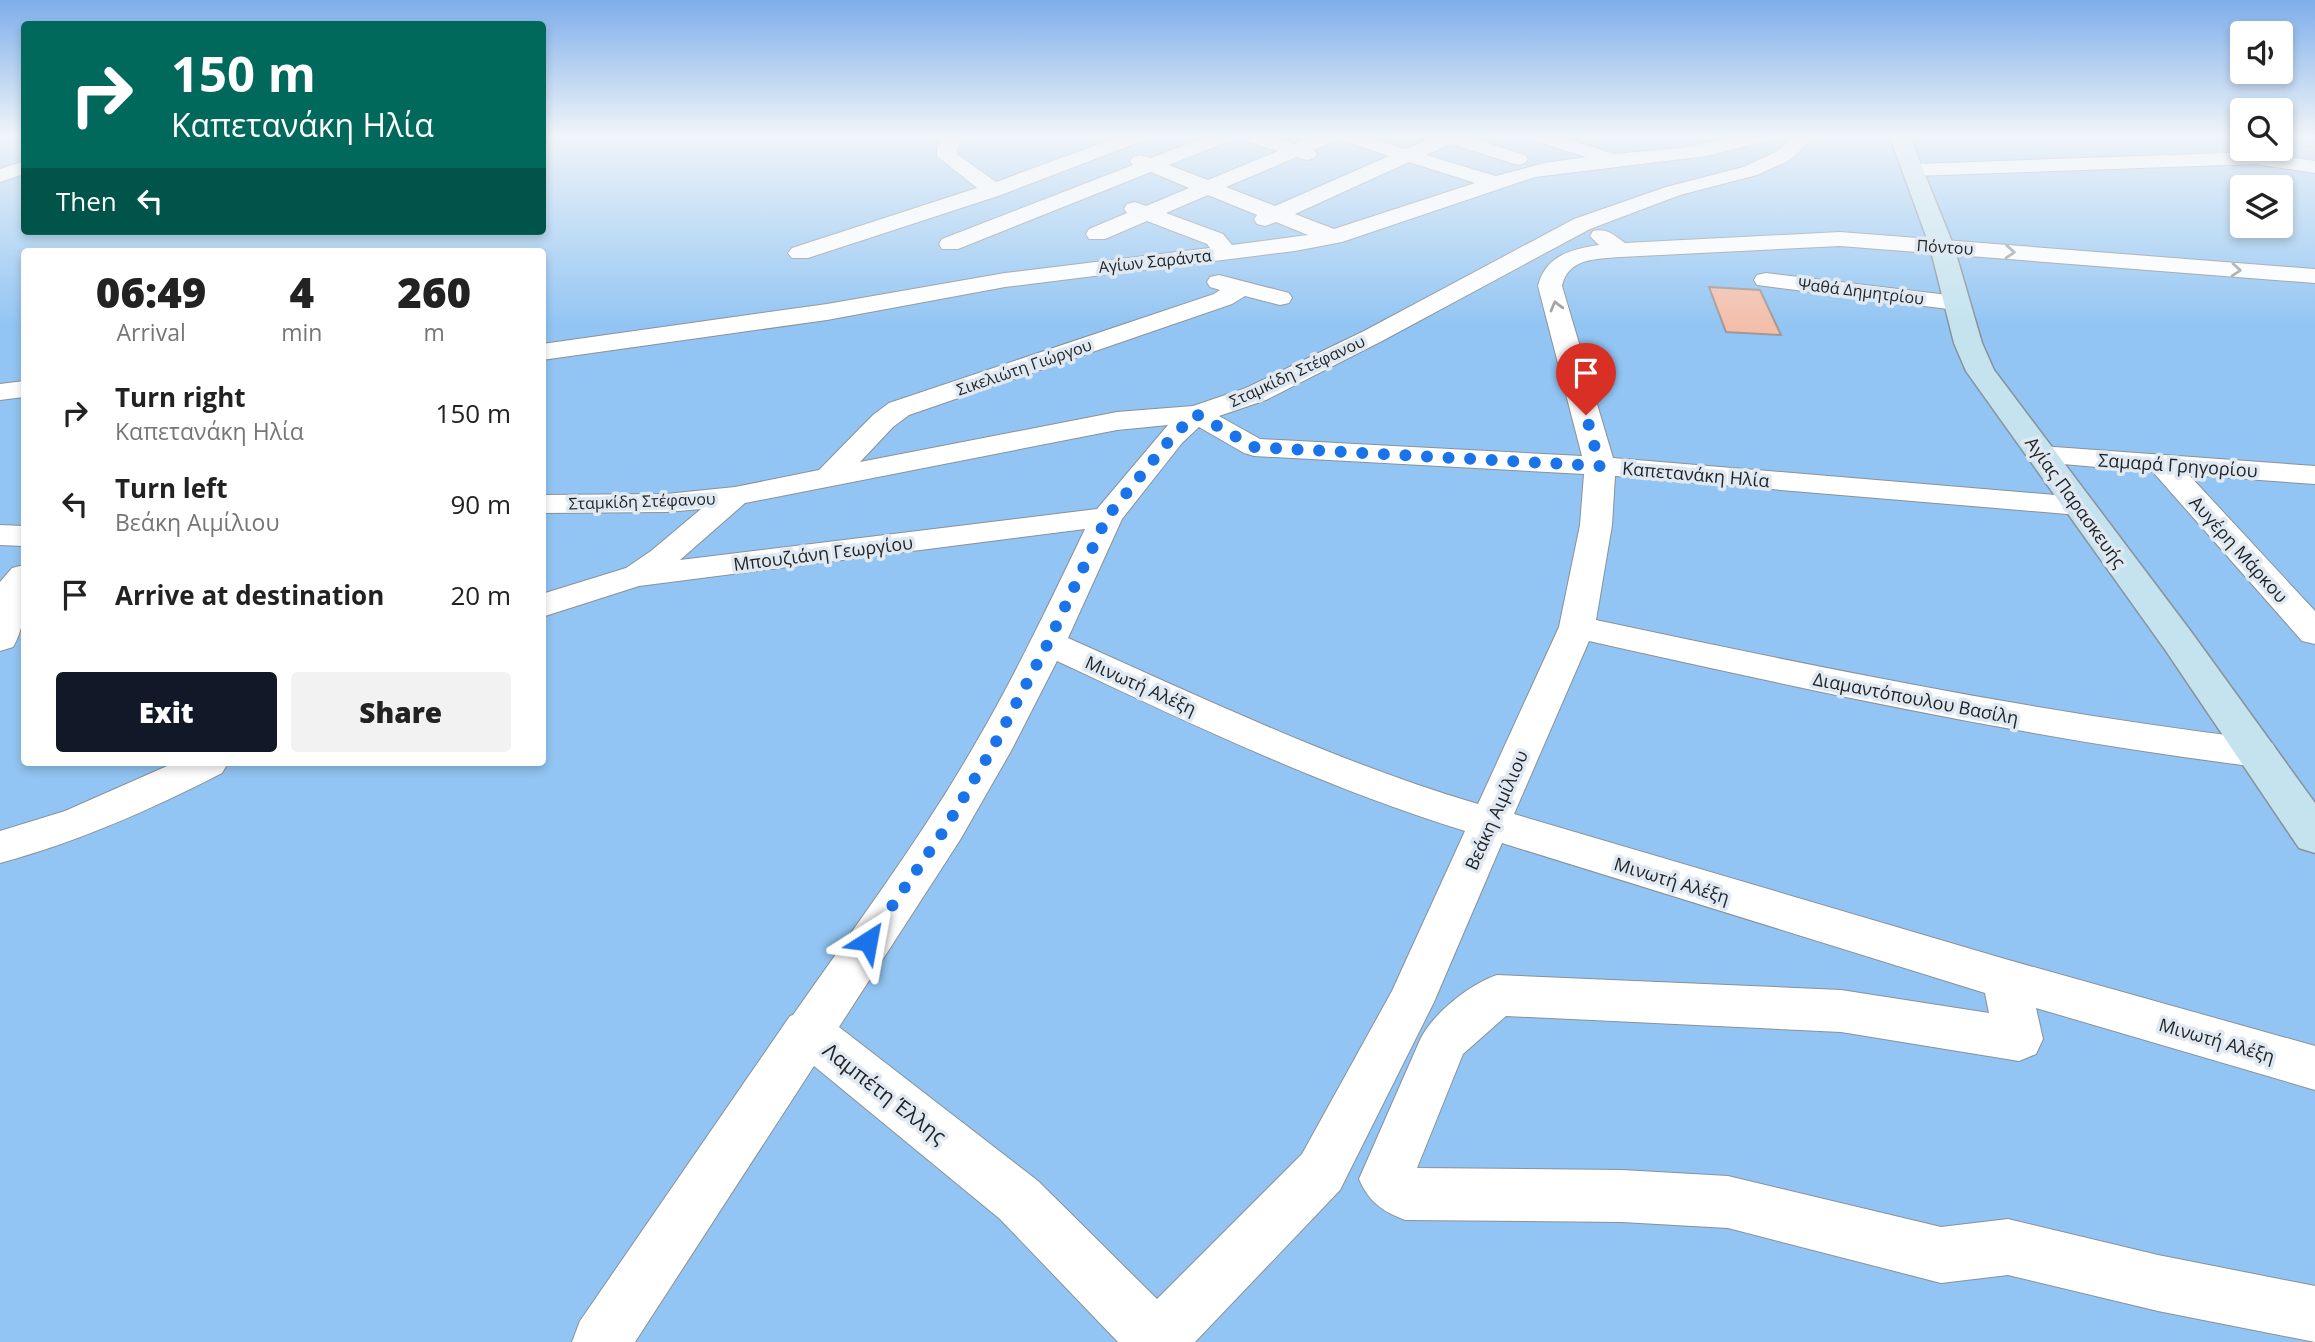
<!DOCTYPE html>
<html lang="en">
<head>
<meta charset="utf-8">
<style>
	body { margin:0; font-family:"Open Sans",sans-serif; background:#f2f2f2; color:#222; height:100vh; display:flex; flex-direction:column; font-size:26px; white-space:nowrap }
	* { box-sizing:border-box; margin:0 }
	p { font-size:23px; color:#767676 }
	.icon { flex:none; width:38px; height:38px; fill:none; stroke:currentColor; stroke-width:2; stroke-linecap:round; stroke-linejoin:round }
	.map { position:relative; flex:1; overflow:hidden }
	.details { position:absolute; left:21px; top:248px; width:525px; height:518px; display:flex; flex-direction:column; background:#fff; border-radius:7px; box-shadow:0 4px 10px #0003 }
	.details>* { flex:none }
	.banner { position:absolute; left:21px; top:21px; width:525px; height:214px; border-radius:7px; box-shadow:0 4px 10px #0003; background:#00695c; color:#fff; overflow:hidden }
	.controls { position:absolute; left:2230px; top:21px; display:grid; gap:14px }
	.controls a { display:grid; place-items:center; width:63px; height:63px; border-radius:7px; background:#fff; box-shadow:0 4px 10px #0003; font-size:35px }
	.pin { position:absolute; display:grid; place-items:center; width:60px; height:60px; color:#fff; margin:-72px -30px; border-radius:50% 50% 50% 0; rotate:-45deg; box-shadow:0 0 7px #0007 }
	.pin .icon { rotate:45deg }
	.me { position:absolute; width:77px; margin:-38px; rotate:34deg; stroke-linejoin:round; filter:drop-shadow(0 0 5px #0008) }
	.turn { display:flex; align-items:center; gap:24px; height:147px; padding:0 35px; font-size:32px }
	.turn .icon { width:91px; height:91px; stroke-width:2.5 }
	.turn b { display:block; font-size:49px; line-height:60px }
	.then { display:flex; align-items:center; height:66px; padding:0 35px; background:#0003; gap:14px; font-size:26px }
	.eta { display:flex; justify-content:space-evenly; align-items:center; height:119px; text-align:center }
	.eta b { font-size:42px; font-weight:800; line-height:49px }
	.button { display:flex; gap:14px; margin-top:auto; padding:14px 35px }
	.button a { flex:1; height:80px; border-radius:7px; background:#111827; color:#fff; font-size:28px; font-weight:800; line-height:80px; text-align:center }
	.button a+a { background:#f2f2f2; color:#222 }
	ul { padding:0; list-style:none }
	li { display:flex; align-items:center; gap:21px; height:91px; padding:0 35px }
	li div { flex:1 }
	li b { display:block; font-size:26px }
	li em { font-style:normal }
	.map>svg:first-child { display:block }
	.green { fill:#92c5f3; fill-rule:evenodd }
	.building { fill:#f3bfab; stroke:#a49894; stroke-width:2 }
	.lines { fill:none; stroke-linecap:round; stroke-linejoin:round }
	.street-casing { stroke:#899199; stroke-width:2 }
	.secondary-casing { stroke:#899199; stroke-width:3 }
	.primary-casing { stroke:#c4c6c6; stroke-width:3 }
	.street { fill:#fff; fill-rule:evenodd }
	.secondary { fill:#c4e3ee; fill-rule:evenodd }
	.primary { fill:#89c7dd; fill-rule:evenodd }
	.oneway { stroke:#9a9c9d }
	.route { stroke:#1a73e8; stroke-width:12; stroke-dasharray:0 21.6 }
	.labels { text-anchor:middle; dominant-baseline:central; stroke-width:7; stroke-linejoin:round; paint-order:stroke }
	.far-street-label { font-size:16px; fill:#1e2225; stroke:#e0e9f1 }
	.street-label { font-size:18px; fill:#1e2225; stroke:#e0e9f1 }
	.near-street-label { font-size:21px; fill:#1e2225; stroke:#e0e9f1 }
</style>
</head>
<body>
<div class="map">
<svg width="2315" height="1342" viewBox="0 0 2315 1342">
	<rect width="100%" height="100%" fill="#e0e9f1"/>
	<!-- green -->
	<path class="green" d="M 0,137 L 24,137 L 24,231 L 542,231 L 543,137 L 2242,137 L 2242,149 L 2280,149 L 2280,137 L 2315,137 L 2315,1342 L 0,1342 ZM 2242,187 L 2280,187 L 2280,226 L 2242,226 ZM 24,252 L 542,252 L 542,763 L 24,763 Z"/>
	<!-- building -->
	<path class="building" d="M 1709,287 L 1760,290 L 1781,335 L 1726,332 Z"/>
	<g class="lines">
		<defs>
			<path id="street" d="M 945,137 L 966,137 L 957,148 L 957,154 L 996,182 L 1118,137 L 1145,137 L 1142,141 L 1001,195 L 808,258 L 792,258 L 788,253 L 792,248 L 977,188 L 937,156 L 937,147 Z
				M 1205,137 L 1232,137 L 1229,141 L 1169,165 L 1208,180 L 1278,151 L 1246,141 L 1243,137 L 1273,137 L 1295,144 L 1312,137 L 1366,137 L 1406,149 L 1433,137 L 1469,137 L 1525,155 L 1528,159 L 1525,163 L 1518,165 L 1451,144 L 1426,155 L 1496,176 L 1544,163 L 1586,157 L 1535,141 L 1532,137 L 1562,137 L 1614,154 L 1680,148 L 1738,137 L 1769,137 L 1766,141 L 1707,156 L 1535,177 L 1342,242 L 1295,251 L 1005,287 L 827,320 L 542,360 L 542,344 L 827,304 L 1005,273 L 1210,248 L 1207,244 L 1147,221 L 1105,239 L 1089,239 L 1086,234 L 1089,229 L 1127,213 L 1124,209 L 1127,204 L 1135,202 L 1146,206 L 1189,188 L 1151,172 L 958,249 L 942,249 L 939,244 L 942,239 L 1133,165 L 1130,161 L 1133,157 L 1140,155 L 1151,158 ZM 1338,139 L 1389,156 L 1275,206 L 1226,187 L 1297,157 L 1307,160 L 1314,158 L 1317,154 L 1314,150 ZM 1409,162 L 1475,183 L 1334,229 L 1295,214 ZM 1208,195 L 1257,215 L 1254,219 L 1257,224 L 1265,226 L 1276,222 L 1308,235 L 1232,245 L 1223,234 L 1166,213 Z
				M 1793,137 L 1814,137 L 1790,160 L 1757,175 L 1680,195 L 1590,229 L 1382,341 L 1266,400 L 1219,416 L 1260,439 L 1582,456 L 1538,286 C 1545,256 1571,249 1599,245 L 1590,236 L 1593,231 C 1607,228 1614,235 1625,243 L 1840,232 L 2315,269 L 2315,283 L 1840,246 L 1620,257 C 1596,259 1568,258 1562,286 L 1613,458 L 2079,497 L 2090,499 L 2095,506 L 2090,513 L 2079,515 L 1615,476 L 1612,525 L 1596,620 C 1815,667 2035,712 2258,739 L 2272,743 L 2278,753 L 2272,763 L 2258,767 C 2032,739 1811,691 1589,641 L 1514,814 L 2005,959 L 2315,1046 L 2315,1090 L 2036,1008 L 2043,1039 L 2036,1054 L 2019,1061 L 1841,1032 L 1506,1016 L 1463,1054 L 1417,1168 L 1622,1170 L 1728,1176 L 1941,1227 L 2008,1219 L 2158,1255 L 2315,1286 L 2315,1342 L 2158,1311 L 2008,1275 L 1941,1283 L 1728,1228 L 1622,1222 L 1405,1220 C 1382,1211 1369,1202 1359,1179 L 1420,1040 C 1432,1014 1470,984 1497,975 L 1841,990 L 1989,1013 L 1985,993 L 1502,843 L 1434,1002 L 1340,1190 L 1195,1342 L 1118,1342 L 1000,1219 L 814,1066 L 635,1342 L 572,1342 L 580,1321 L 790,1016 L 793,1015 C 855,926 920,840 974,746 C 1015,676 1050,602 1085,529 L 639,586 L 542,617 L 542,594 L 626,568 L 651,551 L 701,509 L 666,512 L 542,513 L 542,495 L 666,494 L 735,487 L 819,470 L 873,415 L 889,403 L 1214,294 L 1220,290 L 1210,287 L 1207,282 L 1210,277 L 1219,275 L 1289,293 L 1292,298 L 1289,303 L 1280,305 L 1245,296 L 1232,304 L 909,415 L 893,427 L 860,462 L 1117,412 L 1193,406 L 1246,388 L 1364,331 L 1574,219 L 1666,187 L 1743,167 L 1776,152 ZM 1168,425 L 1097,509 L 680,560 L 745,503 L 1117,430 ZM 1199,427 L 1244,453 L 1254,456 L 1584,474 L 1580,525 L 1559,627 L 1478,804 C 1336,762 1203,698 1068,638 L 1122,519 L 1182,443 ZM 1057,661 C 1191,724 1323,787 1465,831 L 1392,991 L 1302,1154 L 1157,1299 L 1038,1181 L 839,1027 L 960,840 L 1011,751 Z
				M 2256,152 L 2315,161 L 2315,173 L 2256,164 L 1914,176 L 1907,174 L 1904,170 L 1907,166 L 1914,164 Z
				M 24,161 L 24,174 L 0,182 L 0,169 Z
				M 1766,273 L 1956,296 L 1965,298 L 1968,303 L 1965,308 L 1956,310 L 1757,285 L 1754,280 L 1757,275 Z
				M 24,381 L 24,397 L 0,400 L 0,384 Z
				M 2041,446 L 2315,466 L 2315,484 L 2189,475 L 2315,611 L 2315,644 L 2302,641 L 2153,472 L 2030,461 L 2026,455 L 2030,449 Z
				M 0,525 L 24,526 L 24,546 L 0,545 Z
				M 24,565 C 26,591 27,624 13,647 L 0,651 L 0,582 L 12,568 Z
				M 174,763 L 228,763 L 222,773 C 150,810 78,842 0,863 L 0,831 L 65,811 Z"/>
			<path id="secondary" d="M 1890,137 L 1910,137 L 1954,247 L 1982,343 L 1994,370 L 2192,633 L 2315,803 L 2315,853 L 2299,848 L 2166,651 L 1966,371 L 1954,343 L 1930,247 Z"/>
			<path id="primary" d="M 2280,137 L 2315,138 L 2315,151 L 2283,141 Z"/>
		</defs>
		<!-- street casing -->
		<use href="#street" class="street-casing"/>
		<!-- secondary casing -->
		<use href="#secondary" class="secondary-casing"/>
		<!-- primary casing -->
		<use href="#primary" class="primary-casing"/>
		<!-- street -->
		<use href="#street" class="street"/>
		<!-- secondary -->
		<use href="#secondary" class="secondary"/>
		<!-- primary -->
		<use href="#primary" class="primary"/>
	</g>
	<!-- one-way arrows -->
	<defs><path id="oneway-chevron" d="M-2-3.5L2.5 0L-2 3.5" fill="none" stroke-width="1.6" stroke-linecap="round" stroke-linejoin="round" transform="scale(1.75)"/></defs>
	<g class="oneway">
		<use href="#oneway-chevron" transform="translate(2010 252) rotate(4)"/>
		<use href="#oneway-chevron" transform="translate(2236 270) rotate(4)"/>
		<use href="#oneway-chevron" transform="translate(1556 306) rotate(-105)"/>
	</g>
	<!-- sky -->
	<linearGradient id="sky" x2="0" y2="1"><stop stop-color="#7eaeea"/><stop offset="0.42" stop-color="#f1f5f9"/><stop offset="1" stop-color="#f1f5f9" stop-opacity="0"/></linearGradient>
	<rect width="2315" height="325" fill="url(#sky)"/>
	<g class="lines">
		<!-- route -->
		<path class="route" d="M 868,941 L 945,829 L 991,751 L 1048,643 L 1107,517 L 1172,437 L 1196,414 L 1254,447 L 1600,466 L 1586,415"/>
	</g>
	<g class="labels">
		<!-- far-street labels -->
		<g class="far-street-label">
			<text transform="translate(1945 247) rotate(4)">Πόντου</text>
			<text transform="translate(1155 261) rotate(-6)">Αγίων Σαράντα</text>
			<text transform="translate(1861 291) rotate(7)">Ψαθά Δημητρίου</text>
			<text transform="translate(1024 367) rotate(-19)">Σικελιώτη Γιώργου</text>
			<text transform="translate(1297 371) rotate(-25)">Σταμκίδη Στέφανου</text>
			<text transform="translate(642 501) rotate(-2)">Σταμκίδη Στέφανου</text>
		</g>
		<!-- street labels -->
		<g class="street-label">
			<text transform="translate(2178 465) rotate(4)">Σαμαρά Γρηγορίου</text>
			<text transform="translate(1696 474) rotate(5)">Καπετανάκη Ηλία</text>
			<text transform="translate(2076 502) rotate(54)">Αγίας Παρασκευής</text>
			<text transform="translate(2239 549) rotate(48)">Αυγέρη Μάρκου</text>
			<text transform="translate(823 553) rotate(-7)">Μπουζιάνη Γεωργίου</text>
			<text transform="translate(1141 685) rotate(24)">Μινωτή Αλέξη</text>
			<text transform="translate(1916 698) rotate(11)">Διαμαντόπουλου Βασίλη</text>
			<text transform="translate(1496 810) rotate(-66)">Βεάκη Αιμίλιου</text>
			<text transform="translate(1672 880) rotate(17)">Μινωτή Αλέξη</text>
			<text transform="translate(2217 1040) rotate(16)">Μινωτή Αλέξη</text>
		</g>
		<!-- near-street labels -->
		<g class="near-street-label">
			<text transform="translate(885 1093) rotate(38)">Λαμπέτη Έλλης</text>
		</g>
	</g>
</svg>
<div class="controls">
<a><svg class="icon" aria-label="sound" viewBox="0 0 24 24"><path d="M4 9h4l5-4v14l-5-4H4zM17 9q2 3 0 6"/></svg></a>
<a><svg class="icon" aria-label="search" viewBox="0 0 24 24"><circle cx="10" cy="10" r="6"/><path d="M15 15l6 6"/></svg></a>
<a><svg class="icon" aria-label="layers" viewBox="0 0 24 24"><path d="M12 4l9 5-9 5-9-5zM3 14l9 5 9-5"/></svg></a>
</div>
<div class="pin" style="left:1586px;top:415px;background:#d93025"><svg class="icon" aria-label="arrive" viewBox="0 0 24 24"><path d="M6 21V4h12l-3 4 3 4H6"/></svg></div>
<svg class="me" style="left:868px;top:941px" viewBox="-20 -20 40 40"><path d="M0-17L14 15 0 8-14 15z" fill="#1a73e8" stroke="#fff" stroke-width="4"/></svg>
<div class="banner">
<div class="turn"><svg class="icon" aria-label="right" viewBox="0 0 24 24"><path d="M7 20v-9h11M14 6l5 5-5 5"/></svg><div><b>150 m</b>Καπετανάκη Ηλία</div></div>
<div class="then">Then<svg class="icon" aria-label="left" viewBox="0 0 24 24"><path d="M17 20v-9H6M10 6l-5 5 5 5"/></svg></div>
</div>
<section class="details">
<div class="eta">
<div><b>06:49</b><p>Arrival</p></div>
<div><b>4</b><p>min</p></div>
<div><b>260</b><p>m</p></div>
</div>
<ul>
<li><svg class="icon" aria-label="right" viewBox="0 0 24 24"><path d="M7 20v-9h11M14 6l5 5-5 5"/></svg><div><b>Turn right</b><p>Καπετανάκη Ηλία</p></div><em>150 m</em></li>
<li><svg class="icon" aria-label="left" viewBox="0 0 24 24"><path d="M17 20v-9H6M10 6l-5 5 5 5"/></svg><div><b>Turn left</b><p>Βεάκη Αιμίλιου</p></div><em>90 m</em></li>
<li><svg class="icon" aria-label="arrive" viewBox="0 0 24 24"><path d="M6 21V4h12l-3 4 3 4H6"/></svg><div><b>Arrive at destination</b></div><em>20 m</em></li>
</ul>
<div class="button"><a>Exit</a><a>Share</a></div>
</section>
</div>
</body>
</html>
